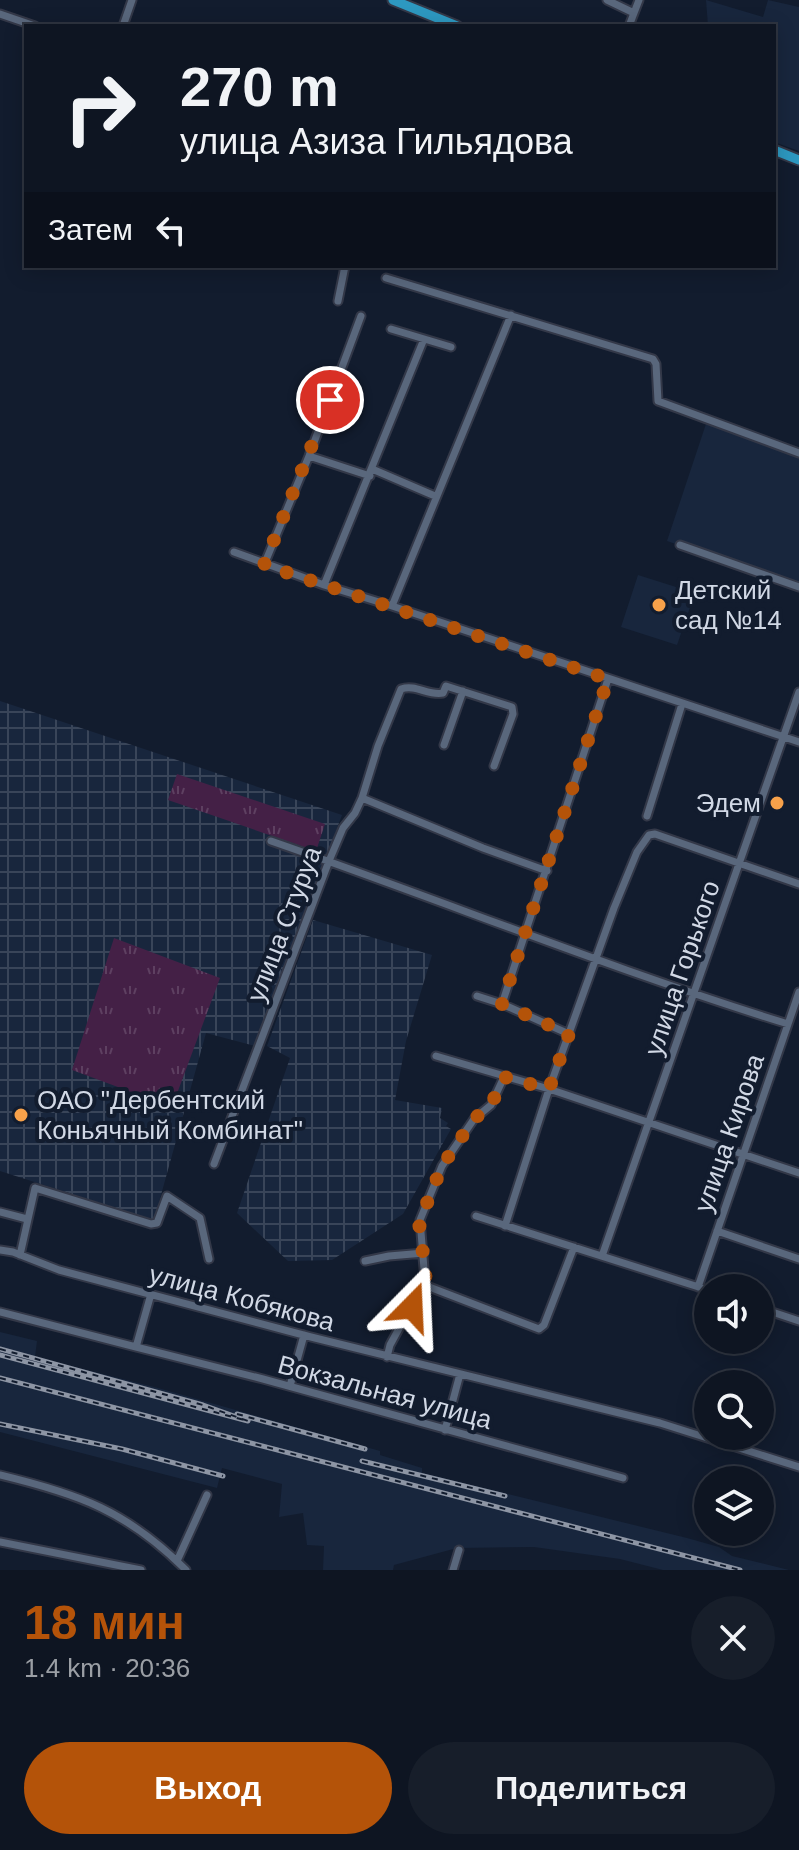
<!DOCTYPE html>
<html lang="ru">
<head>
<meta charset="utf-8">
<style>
	body { margin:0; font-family:Helvetica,sans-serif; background:#171e2a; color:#f1f3f6; height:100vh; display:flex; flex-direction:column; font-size:30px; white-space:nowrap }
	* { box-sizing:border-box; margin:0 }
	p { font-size:26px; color:#9b9fa5 }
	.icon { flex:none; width:44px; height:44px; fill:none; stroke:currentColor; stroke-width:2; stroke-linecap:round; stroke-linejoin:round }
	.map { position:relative; height:1570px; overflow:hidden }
	.panel { display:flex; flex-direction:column; background:#0e1522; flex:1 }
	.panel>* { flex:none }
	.top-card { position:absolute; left:24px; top:24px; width:752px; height:244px; border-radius:0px; box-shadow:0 4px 20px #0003,0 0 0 2px #2e3440; background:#0e1522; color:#f1f3f6; overflow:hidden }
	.controls { position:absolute; left:694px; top:1274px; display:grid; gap:16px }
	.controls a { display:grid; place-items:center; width:80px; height:80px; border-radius:50%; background:#0e1522; box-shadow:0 4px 20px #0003,0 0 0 2px #2e3440; font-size:40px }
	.pin { position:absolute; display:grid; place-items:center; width:68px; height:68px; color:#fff; margin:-34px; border:4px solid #fff; border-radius:50%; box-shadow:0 2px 8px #0007 }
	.me { position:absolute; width:88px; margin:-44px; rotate:21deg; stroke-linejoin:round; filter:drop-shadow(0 0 6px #0008) }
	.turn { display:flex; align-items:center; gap:28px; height:168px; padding:0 24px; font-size:36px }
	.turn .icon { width:104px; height:104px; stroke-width:2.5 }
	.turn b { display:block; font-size:56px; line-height:68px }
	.then { display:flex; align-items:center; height:76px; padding:0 24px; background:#0003; gap:16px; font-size:30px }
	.round { display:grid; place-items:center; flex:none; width:84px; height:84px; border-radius:42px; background:#171e2a }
	.summary { display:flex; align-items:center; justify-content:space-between; height:136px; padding:0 24px }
	h1 { font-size:48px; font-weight:700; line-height:60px; color:#b45309 }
	.cta { display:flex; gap:16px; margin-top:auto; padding:16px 24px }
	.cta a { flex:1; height:92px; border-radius:48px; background:#b45309; color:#fff; font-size:32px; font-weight:700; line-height:92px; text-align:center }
	.cta a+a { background:#171e2a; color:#f1f3f6 }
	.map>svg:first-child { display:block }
	.built { fill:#18263d }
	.industrial { fill:url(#industrial-grid) }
	.grass { fill:url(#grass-tufts) }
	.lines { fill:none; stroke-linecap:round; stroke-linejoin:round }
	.minor-casing { stroke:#333848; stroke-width:11 }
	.major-casing { stroke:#333848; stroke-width:13 }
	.minor { stroke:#59677c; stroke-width:7 }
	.major { stroke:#2d98c0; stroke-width:9 }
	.rail-casing { stroke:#8d95a4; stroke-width:5 }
	.rail { stroke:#121c2e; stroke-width:2; stroke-dasharray:6; stroke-linecap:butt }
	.route { stroke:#b45309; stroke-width:14; stroke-dasharray:0 25.2 }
	.poi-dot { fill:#f7a14a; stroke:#121c2e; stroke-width:3 }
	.labels { text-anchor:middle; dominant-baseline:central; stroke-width:8; stroke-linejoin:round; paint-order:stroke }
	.poi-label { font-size:26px; fill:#d1d8e5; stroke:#121c2e; text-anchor:start }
	.street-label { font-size:26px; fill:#d1d8e5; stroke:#121c2e }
</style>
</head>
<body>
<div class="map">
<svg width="799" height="1570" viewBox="0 0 799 1570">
	<defs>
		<pattern id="industrial-grid" width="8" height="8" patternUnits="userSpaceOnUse" patternTransform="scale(2)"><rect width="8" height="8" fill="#18263d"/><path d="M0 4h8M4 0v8" fill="none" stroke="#394559"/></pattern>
		<pattern id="grass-tufts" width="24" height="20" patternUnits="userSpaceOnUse" patternTransform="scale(2)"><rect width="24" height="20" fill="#442046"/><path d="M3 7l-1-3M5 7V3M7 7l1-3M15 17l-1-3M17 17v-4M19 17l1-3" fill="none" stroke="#5e4061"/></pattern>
	</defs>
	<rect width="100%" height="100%" fill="#121c2e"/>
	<!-- built -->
	<path class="built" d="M 706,0 L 763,17 L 768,0 L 799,7 L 799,151 L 774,142 L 774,26 L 708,26 Z
		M 707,421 L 799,450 L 799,587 L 667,541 Z
		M 638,575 L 695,593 L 677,645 L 621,627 Z
		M 0,1332 L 37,1341 L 35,1357 L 158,1388 L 380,1451 L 380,1455 L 422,1468 L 422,1473 L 687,1538 L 719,1547 L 732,1556 L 789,1570 L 663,1570 L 620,1559 L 534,1547 L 457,1548 L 394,1565 L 393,1570 L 323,1570 L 324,1546 L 307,1545 L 303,1513 L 279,1517 L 282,1484 L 222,1468 L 217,1488 L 0,1432 Z"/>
	<!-- industrial -->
	<path class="industrial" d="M 0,701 L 342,815 L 255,1046 L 206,1033 L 154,1220 L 0,1171 Z
		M 313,920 L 432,955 L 406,1041 L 395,1100 L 442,1108 L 440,1118 L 448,1123 L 446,1126 L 451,1129 L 403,1214 L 332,1260 L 288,1261 L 237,1213 L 290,1058 L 267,1046 Z"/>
	<!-- grass -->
	<path class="grass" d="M 177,774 L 325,824 L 316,851 L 168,800 Z
		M 114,938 L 220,978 L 172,1107 L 72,1070 Z"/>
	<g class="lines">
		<defs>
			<path id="minor" d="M 607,0 L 634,13
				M 0,14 L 35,26
				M 123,26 L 132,0
				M 629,26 L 639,0
				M 386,278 L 653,359 L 656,364 L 658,401 L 799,453
				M 338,301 L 345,266
				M 391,329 L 451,347
				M 309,456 L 370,476
				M 372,469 L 435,496
				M 680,545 L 799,587
				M 234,552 L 324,585 L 392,606 L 799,742
				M 264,565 L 309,456 L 361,316
				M 324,585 L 424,339
				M 392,606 L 511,315
				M 444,745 L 463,691
				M 362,798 L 483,848 L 547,871
				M 647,816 L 682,704
				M 271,841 C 444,901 613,970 788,1024
				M 477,996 L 502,1004 L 569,1034
				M 502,1004 L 608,679
				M 436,1056 L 549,1089 L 799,1173
				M 214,1164 L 329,861 L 343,828 L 355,813 L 362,798 L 378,746 L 401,689 C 416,684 428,696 443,693 L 446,686 L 512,707 L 513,714 L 494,766
				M 0,1212 L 27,1219
				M 476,1216 L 708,1290
				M 505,1226 L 549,1089 L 614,908 L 637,852 L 649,835 L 655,834 L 799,884
				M 717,1231 L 799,1259
				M 0,1250 L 13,1252 L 59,1270 L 311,1337 L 660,1423 L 799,1467
				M 20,1255 L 35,1188 L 151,1224 L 157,1223 L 167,1196 L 200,1218 L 209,1259
				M 602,1256 L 799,692
				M 365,1261 L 389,1256 L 424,1253
				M 424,1285 L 539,1329 L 544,1325 L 574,1247
				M 698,1287 L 799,992
				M 151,1294 L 136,1347 L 263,1379 L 623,1478
				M 760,1308 L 799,1321
				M 0,1312 L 136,1347
				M 387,1357 L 390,1345 L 425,1281 L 420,1220 L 442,1166 L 474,1119 L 491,1105 L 504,1077
				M 290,1386 L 304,1335
				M 445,1430 L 460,1374
				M 0,1475 C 79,1494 127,1511 186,1570
				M 0,1542 L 141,1570
				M 177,1561 L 207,1495
				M 453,1570 L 459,1550"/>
			<path id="major" d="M 393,0 L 457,26
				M 774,150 L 799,160"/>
		</defs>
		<!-- minor casing -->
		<use href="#minor" class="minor-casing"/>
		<!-- major casing -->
		<use href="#major" class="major-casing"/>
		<!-- minor -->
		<use href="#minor" class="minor"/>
		<!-- major -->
		<use href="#major" class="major"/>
		<defs>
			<path id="rail" d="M 0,1349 L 203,1405 L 248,1421 L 0,1355
				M 0,1378 L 740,1570
				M 237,1414 L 365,1449
				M 0,1424 L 122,1449 L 223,1476
				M 362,1461 L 505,1496"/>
		</defs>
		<!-- rail casing -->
		<use href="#rail" class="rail-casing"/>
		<!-- rail -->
		<use href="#rail" class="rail"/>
	</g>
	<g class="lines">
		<!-- route -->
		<path class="route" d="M 330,400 L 264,565 L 608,679 L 502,1004 L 569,1034 L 549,1089 L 504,1077 L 491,1105 L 474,1119 L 442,1166 L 425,1208 L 420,1220 L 419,1232 L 426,1269 L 425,1281 L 412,1307"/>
	</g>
	<!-- markers -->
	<g class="poi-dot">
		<circle cx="659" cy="605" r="8"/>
		<circle cx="777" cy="803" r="8"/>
		<circle cx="21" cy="1115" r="8"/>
	</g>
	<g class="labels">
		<!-- poi labels -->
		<g class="poi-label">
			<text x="675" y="590">Детский<tspan x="675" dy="30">сад №14</tspan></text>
			<text x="761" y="803" text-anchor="end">Эдем</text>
			<text x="37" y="1100">ОАО "Дербентский<tspan x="37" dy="30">Коньячный Комбинат"</tspan></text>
		</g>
		<!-- street labels -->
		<g class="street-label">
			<text transform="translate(284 924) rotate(-69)">улица Стуруа</text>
			<text transform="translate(682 968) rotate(-71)">улица Горького</text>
			<text transform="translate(729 1133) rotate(-71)">улица Кирова</text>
			<text transform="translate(242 1298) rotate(15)">улица Кобякова</text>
			<text transform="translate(385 1392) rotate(15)">Вокзальная улица</text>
		</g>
	</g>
</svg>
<div class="controls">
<a><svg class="icon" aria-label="sound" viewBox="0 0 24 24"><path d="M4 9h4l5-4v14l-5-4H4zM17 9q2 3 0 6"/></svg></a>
<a><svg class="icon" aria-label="search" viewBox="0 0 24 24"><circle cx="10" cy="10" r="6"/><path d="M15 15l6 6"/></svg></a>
<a><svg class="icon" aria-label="layers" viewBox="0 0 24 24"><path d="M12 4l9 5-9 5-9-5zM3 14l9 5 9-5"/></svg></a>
</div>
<div class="pin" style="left:330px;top:400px;background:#d93025"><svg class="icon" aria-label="arrive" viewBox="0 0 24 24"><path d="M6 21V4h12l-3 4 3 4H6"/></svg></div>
<svg class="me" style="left:412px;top:1307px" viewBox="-20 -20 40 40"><path d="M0-17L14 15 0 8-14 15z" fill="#b45309" stroke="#fff" stroke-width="4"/></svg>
<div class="top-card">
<div class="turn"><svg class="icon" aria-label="right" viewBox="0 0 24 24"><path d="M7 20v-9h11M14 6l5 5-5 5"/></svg><div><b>270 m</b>улица Азиза Гильядова</div></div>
<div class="then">Затем<svg class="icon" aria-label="left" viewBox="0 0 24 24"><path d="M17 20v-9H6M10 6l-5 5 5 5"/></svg></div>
</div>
</div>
<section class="panel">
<div class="summary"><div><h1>18 мин</h1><p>1.4 km · 20:36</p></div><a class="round"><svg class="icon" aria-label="close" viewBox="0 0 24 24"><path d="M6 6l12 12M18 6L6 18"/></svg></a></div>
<div class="cta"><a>Выход</a><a>Поделиться</a></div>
</section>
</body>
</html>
